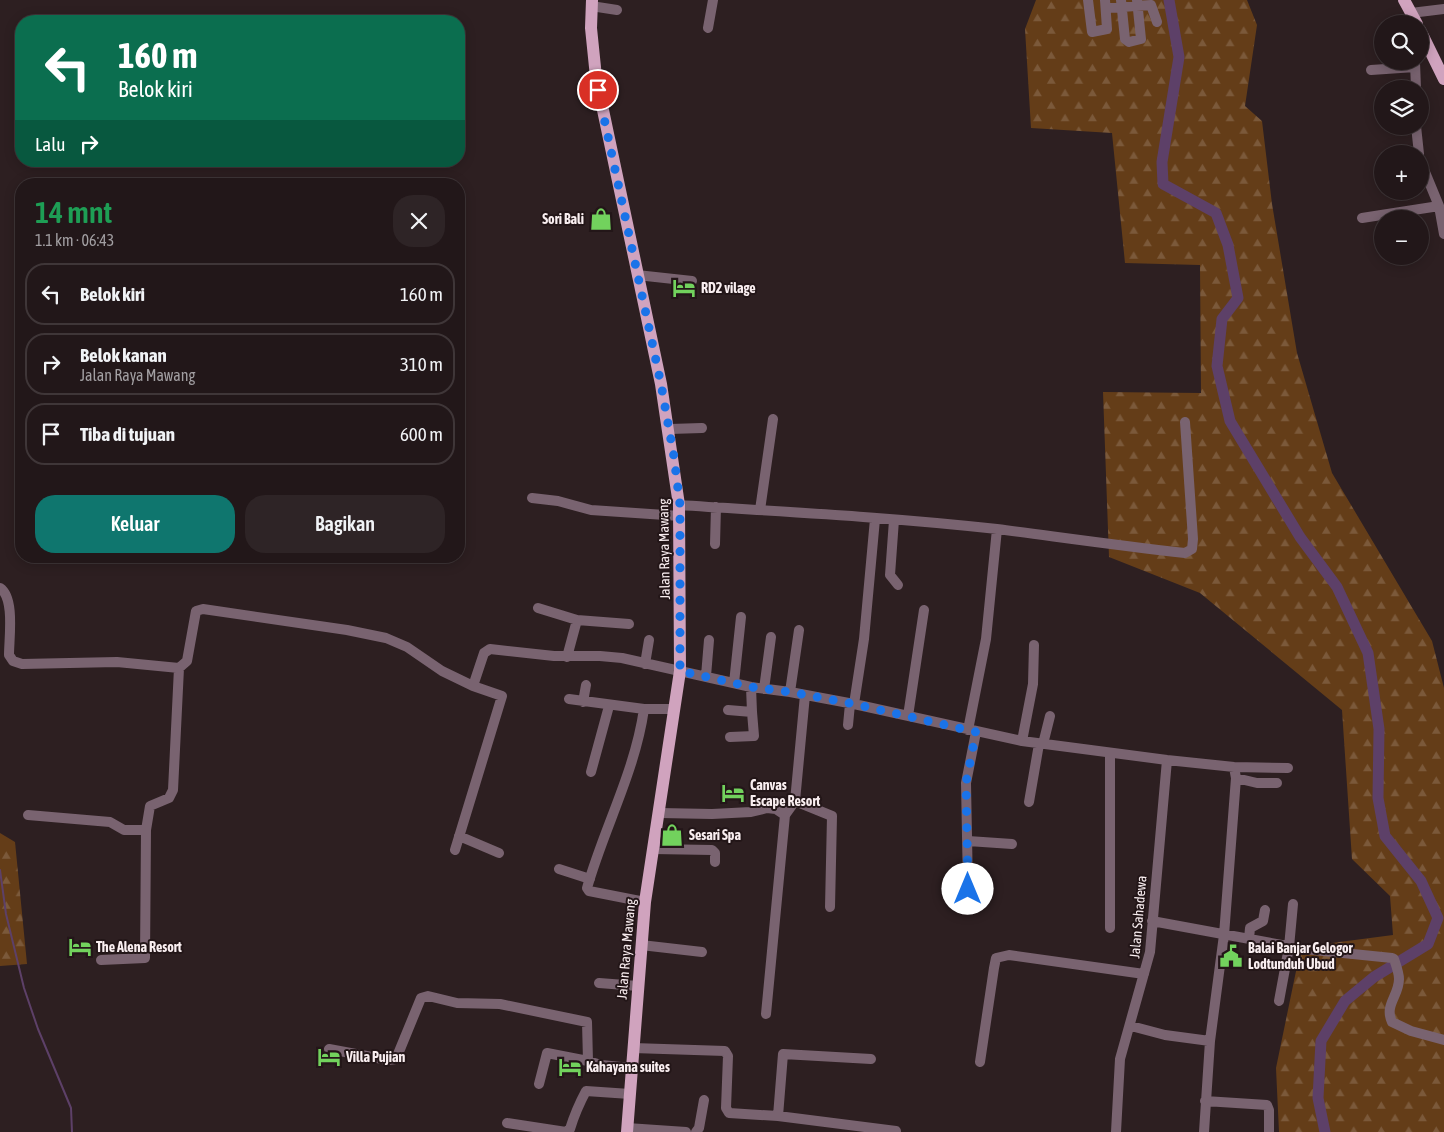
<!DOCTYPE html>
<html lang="id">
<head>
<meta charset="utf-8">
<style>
	body { margin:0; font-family:"Asap Condensed",sans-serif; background:#2e2426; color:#f1f3f6; height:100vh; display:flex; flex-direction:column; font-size:19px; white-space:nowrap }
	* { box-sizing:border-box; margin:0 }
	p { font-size:16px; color:#a29fa2 }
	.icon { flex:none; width:28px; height:28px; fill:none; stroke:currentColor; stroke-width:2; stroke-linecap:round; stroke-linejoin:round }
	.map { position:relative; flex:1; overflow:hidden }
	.panel { position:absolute; left:15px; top:178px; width:450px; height:385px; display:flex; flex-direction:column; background:#221719; border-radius:20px; box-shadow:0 2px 12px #0003,0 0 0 1px #3f3638 }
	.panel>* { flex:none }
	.hud { position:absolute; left:15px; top:15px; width:450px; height:152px; border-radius:20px; box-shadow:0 2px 12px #0003,0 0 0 1px #3f3638; background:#0b6e4f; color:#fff; overflow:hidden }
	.buttons { position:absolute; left:1374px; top:15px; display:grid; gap:10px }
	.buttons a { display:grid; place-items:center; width:55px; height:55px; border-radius:50%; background:#221719; box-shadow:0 2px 12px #0003,0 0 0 1px #3f3638; font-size:25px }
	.pin { position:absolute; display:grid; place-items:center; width:42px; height:42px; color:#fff; margin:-21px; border:2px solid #fff; border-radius:50%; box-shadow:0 1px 5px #0007 }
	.me { position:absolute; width:55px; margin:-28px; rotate:0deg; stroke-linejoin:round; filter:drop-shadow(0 0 4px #0008) }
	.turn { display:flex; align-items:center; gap:18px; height:105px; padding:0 20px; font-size:22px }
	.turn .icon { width:65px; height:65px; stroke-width:2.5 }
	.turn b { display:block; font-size:35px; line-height:42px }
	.then { display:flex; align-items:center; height:48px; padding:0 20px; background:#0003; gap:10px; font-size:19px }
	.round { display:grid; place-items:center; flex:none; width:52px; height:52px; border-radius:20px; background:#2e2426 }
	.summary { display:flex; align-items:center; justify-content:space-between; height:85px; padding:0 20px }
	h1 { font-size:30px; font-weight:600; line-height:38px; color:#1e9e55 }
	.primary-button { display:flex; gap:10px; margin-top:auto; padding:10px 20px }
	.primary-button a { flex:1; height:58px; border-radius:20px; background:#0f766e; color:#fff; font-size:20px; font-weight:600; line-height:58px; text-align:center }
	.primary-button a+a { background:#2e2426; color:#f1f3f6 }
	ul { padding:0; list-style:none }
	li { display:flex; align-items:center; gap:15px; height:62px; margin:0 10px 8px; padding:0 10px; border:2px solid #3f3638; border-radius:20px }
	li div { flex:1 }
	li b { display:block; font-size:19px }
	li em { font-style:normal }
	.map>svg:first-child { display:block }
	.forest { fill:url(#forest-firs) }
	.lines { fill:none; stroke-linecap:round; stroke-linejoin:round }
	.stream { stroke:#5d4068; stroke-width:2 }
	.river { stroke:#5d4068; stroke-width:11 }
	.minor { stroke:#796370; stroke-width:10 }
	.major { stroke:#d0a3be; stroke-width:12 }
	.route { stroke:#1a73e8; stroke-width:9; stroke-dasharray:0 16.2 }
	.labels { text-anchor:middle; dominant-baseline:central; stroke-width:4; stroke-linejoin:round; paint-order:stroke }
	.poi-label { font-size:14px; font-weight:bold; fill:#f9eef0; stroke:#231618; text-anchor:start }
	.street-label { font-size:14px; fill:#f9eef0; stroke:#231618 }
</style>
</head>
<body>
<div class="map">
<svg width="1444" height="1132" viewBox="0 0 1444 1132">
	<defs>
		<pattern id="forest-firs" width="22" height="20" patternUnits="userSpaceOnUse" patternTransform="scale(1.25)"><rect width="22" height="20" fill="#643d18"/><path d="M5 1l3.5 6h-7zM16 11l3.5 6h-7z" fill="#7b593a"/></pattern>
	</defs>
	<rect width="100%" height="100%" fill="#2d1f21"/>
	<!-- forest -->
	<path class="forest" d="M 1036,0 L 1247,0 L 1257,25 L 1245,106 L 1262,121 L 1272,204 L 1297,353 L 1332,473 L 1432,641 L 1444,688 L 1444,1132 L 1279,1132 L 1276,1068 L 1301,947 L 1393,935 L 1390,896 L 1352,859 L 1342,710 L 1200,593 L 1109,557 L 1103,392 L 1201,393 L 1200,265 L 1125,263 L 1112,133 L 1031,128 L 1025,29 Z
		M 0,833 L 15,842 L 27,964 L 0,966 Z"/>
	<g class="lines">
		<!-- stream -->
		<path class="stream" d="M 0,870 L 6,914 L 24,988 L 38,1029 L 71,1108 L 72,1132"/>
		<!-- river -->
		<path class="river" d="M 1169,0 L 1179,57 L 1162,162 L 1163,184 L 1216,213 L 1228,245 L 1238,298 L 1222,319 L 1217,366 L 1230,421 L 1300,537 L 1337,587 L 1368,653 L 1379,729 L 1378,798 L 1385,836 L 1421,881 L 1438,918 L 1428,944 L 1374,977 L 1345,1001 L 1321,1041 L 1318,1098 L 1325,1132"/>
		<!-- minor -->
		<path class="minor" d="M 1088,0 L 1092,32 L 1107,29 L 1105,0
			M 1121,0 L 1125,39 L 1129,42 L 1141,39 L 1137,0
			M 591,6 L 617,10
			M 1106,8 L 1151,5 L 1157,22
			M 1411,13 L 1444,9
			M 708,28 L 713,0
			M 1415,62 L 1416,89
			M 1371,70 L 1415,67
			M 1416,126 L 1419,154
			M 1420,160 L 1439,206 L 1444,234
			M 1362,218 L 1439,206
			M 637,275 L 692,281
			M 670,429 L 702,428
			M 532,498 L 558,501 L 591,510 L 680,516
			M 679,505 C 785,512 891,517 997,529 C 1059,537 1122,546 1185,553 L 1192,549 L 1193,539 L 1185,422
			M 760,510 L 773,419
			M 894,520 L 890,575 L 898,585
			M 715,544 L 716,507
			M 0,588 C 15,598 9,638 9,655 L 13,661 L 22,664 L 117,662 L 179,668 L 187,661 L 196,611 L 203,609 L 347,630 L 386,638 L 407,647 L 442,671 L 473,686 L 502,696 L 455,850
			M 538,608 L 577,620 L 629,624
			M 567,657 L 577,620
			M 645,664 L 649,640
			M 706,676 L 709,640
			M 734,683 L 741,617
			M 473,686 L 484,653 L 490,649 L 554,656 L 600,656 L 622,658 L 751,687 L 790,692 L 854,704 L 1022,741 L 1167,760 L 1234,767 L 1288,768
			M 764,689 L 771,637
			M 790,692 L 799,630
			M 569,699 L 644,709 L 675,709
			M 583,702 L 586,685
			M 854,704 L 864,639 L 875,519
			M 644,709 C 635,772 604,828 587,888 L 589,891 L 645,902
			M 728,710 L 752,712 L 751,687
			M 908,716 L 924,610
			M 848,725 L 850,704
			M 968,730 L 986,639 L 997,529
			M 730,737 L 754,736 L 752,712
			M 1022,741 L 1033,684 L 1034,645
			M 1043,744 L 1050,716
			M 591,772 L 609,706
			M 1236,778 L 1257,783 L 1277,783
			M 795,801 L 832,816 L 830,907
			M 1029,802 L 1039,744
			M 660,813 L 712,814 L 751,812 L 767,808 L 776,809 L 785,815
			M 28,815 L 110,822 L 124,830 L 146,830
			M 459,836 L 499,853
			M 968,841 L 1012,844
			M 653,849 L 712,850 L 715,853 L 715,862
			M 559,869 L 590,879
			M 968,889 L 966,783 L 976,732
			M 1152,921 L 1304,949 L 1392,958 L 1394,959 C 1396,965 1399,973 1399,979 C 1399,996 1384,1005 1392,1022 L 1411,1031 L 1444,1040
			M 1110,928 L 1110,754
			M 1249,939 L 1250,928 L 1263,921 L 1265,910
			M 641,945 L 702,952
			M 101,960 L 145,958 L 146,830 L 150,806 L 169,798 L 173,790 L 179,668
			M 599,983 L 638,986
			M 1279,1001 L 1289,947 L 1293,904
			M 766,1014 L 785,815 L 795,801 L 805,695
			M 1131,1026 L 1165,1035 L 1210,1041
			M 633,1048 L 725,1051 L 728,1056 L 726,1108 L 729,1113 L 778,1116 L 896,1131
			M 329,1049 L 388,1060 L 396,1059 L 421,998 L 428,996 L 457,1003 L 500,1004 L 587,1022 L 588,1061 L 601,1065 L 631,1068
			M 980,1062 L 994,968 L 996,958 L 1009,955 L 1144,974
			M 539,1084 L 547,1053 L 588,1061
			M 1205,1101 L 1267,1105 L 1269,1110 L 1269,1132
			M 778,1116 L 783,1054 L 871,1059
			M 507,1123 L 566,1132 L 570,1129 C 574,1116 579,1104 586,1091 L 630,1094
			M 627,1128 L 686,1132
			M 696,1132 L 699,1128 L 704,1100
			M 1116,1132 L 1120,1059 L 1150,952 L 1167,760
			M 1204,1132 L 1210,1041 L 1224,935 L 1236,778 L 1234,767"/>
		<!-- major -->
		<path class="major" d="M 592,0 L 591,28 L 596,77 L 661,384 L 679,505 L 680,671 L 645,902 L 627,1132
			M 1404,0 L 1417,24
			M 1420,30 L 1444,79"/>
	</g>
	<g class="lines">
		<!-- route -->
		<path class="route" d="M 598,90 L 661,384 L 674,457 L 680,505 L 680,671 L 751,687 L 790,692 L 854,704 L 976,732 L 966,783 L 968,889"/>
	</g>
	<!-- icons -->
	<defs>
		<symbol id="shop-bare" viewBox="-9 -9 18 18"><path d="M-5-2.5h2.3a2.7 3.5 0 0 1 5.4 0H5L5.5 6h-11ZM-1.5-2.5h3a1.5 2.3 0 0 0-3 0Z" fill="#72d25d" stroke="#231618" stroke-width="2.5" paint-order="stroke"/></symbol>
		<symbol id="hotel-bare" viewBox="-9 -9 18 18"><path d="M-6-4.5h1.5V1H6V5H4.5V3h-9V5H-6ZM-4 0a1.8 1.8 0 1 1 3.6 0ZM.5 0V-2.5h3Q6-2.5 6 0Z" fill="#72d25d" stroke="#231618" stroke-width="2.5" paint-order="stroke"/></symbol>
		<symbol id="civic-bare" viewBox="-9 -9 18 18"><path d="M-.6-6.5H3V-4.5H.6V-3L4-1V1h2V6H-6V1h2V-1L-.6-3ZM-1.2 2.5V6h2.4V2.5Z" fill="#72d25d" stroke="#231618" stroke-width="2.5" paint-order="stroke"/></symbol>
	</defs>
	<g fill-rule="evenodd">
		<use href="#shop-bare" x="585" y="203" width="32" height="32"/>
		<use href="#hotel-bare" x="668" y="272" width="32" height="32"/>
		<use href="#hotel-bare" x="717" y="777" width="32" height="32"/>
		<use href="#shop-bare" x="656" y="819" width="32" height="32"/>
		<use href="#hotel-bare" x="64" y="931" width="32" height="32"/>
		<use href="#civic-bare" x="1215" y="940" width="32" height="32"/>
		<use href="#hotel-bare" x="313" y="1041" width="32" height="32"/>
		<use href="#hotel-bare" x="554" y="1051" width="32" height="32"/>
	</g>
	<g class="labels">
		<!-- poi labels -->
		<g class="poi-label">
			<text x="584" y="219" text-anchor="end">Sori Bali</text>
			<text x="701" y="288">RD2 vilage</text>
			<text x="750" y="785">Canvas<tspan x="750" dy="16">Escape Resort</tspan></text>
			<text x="689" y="835">Sesari Spa</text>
			<text x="96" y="947">The Alena Resort</text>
			<text x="1248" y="948">Balai Banjar Gelogor<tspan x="1248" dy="16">Lodtunduh Ubud</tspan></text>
			<text x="346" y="1057">Villa Pujian</text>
			<text x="586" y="1067">Kahayana suites</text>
		</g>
		<!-- street labels -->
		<g class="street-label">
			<text transform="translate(664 549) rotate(-91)">Jalan Raya Mawang</text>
			<text transform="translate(1138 917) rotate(-85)">Jalan Sahadewa</text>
			<text transform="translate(626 949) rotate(-85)">Jalan Raya Mawang</text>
		</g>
	</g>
</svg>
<div class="buttons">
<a><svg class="icon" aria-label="search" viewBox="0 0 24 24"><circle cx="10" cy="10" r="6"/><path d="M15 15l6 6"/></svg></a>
<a><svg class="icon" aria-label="layers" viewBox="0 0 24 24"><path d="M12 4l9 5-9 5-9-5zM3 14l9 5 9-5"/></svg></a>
<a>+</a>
<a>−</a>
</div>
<div class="pin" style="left:598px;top:90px;background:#d93025"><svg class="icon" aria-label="arrive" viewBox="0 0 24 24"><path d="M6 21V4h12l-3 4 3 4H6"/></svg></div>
<svg class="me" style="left:968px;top:889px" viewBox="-20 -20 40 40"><circle r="19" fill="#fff"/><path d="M0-13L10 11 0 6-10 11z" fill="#1a73e8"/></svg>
<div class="hud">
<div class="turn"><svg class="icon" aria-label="left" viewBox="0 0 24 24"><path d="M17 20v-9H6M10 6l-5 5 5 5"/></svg><div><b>160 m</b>Belok kiri</div></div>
<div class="then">Lalu<svg class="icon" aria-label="right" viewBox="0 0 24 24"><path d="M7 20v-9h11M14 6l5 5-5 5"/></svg></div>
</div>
<section class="panel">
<div class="summary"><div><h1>14 mnt</h1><p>1.1 km · 06:43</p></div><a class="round"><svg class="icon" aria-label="close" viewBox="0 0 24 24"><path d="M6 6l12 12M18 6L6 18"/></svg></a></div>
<ul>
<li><svg class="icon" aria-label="left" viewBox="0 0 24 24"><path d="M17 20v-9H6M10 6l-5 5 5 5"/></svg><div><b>Belok kiri</b></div><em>160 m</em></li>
<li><svg class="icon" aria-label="right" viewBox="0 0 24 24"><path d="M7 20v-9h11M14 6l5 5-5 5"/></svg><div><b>Belok kanan</b><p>Jalan Raya Mawang</p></div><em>310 m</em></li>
<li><svg class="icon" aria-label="arrive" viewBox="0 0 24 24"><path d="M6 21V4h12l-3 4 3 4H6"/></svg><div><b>Tiba di tujuan</b></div><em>600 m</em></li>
</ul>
<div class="primary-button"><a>Keluar</a><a>Bagikan</a></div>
</section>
</div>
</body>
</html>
